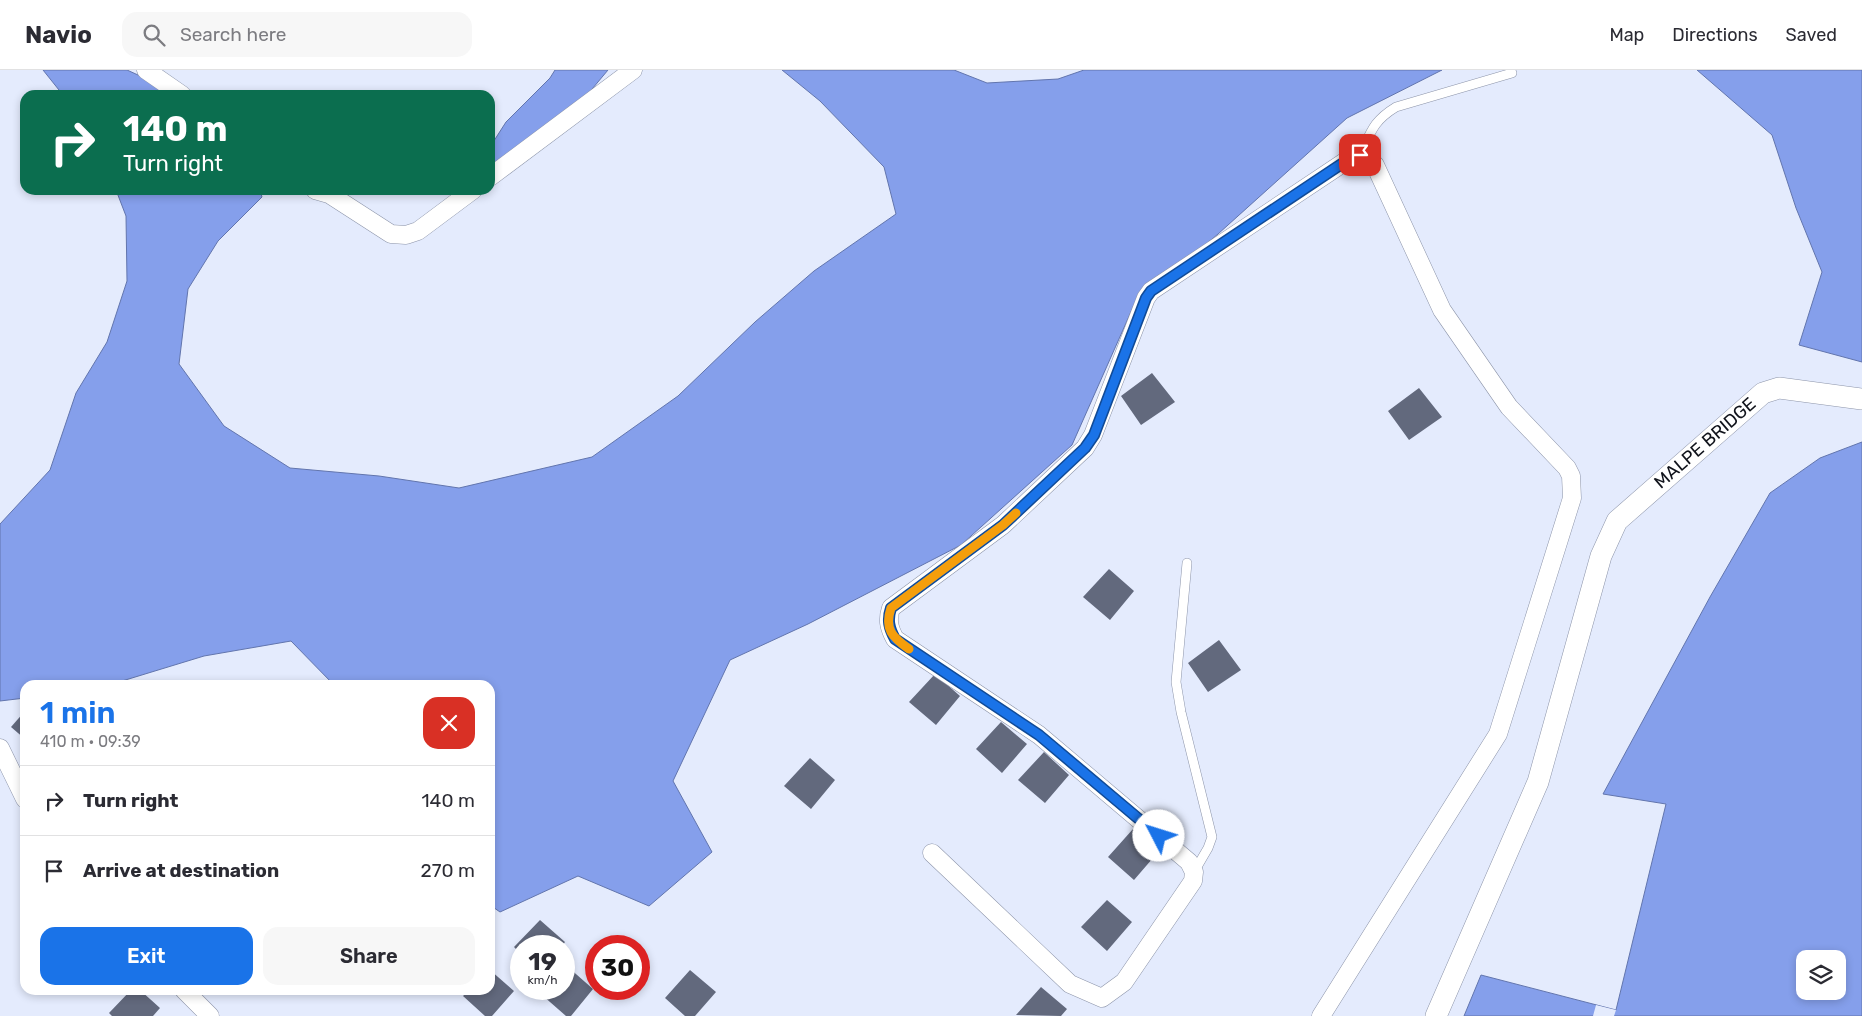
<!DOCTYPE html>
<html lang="en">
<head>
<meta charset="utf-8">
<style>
	body { margin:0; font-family:Rubik,sans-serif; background:#f7f7f7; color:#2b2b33; height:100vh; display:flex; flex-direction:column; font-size:19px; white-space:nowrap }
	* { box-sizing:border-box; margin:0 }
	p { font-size:16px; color:#7c7c81 }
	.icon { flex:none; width:28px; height:28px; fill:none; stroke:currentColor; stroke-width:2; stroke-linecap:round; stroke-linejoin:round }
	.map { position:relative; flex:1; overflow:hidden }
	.panel { position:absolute; left:20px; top:610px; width:475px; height:315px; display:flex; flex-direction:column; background:#fff; border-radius:15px; box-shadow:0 2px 8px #0003 }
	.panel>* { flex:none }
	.guide { position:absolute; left:20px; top:20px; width:475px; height:105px; border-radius:15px; box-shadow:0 2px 8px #0003; background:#0b6e4f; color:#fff; overflow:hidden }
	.buttons { position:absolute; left:1796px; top:880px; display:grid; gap:10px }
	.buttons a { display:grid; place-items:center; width:50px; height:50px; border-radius:10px; background:#fff; box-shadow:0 2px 8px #0003; font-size:25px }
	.speed { position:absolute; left:510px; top:865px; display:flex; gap:10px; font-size:25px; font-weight:700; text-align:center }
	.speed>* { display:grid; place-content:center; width:65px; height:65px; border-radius:50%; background:#fff; box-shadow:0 2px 8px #0003; line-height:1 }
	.speed small { font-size:12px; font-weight:400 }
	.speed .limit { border:8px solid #d22; background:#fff; color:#111 }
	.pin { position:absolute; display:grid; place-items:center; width:42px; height:42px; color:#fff; margin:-21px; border-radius:10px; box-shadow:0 2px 8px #0006 }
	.me { position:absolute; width:55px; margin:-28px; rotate:310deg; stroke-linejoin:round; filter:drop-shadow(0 0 4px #0008) }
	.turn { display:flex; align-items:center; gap:18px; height:105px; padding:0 20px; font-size:22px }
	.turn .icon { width:65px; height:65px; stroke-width:2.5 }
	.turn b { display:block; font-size:35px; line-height:42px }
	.round { display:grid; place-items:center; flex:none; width:52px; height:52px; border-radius:15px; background:#f7f7f7 }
	.overview { display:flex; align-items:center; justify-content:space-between; height:85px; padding:0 20px }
	h1 { font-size:30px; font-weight:600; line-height:38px; color:#1a73e8 }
	.action { display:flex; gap:10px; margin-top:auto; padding:10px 20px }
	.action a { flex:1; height:58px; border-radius:15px; background:#1a73e8; color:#fff; font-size:20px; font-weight:600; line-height:58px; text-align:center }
	.action a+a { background:#f7f7f7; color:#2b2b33 }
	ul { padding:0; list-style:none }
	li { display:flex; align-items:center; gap:15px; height:70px; padding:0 20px; border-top:1px solid #e1e1e2 }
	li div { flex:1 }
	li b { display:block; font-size:19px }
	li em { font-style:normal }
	header { display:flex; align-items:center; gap:30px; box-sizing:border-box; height:70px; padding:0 25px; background:#fff; border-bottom:1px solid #e1e1e2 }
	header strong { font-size:24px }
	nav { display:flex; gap:28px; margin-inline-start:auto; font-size:18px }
	.search { width:350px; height:45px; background:#f7f7f7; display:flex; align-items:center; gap:12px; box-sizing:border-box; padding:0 18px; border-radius:15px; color:#7c7c81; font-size:19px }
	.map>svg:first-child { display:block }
	.water { fill:#859feb; stroke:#6275ad; fill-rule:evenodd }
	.pier { fill:#e4ebfd }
	.building { fill:#62697d }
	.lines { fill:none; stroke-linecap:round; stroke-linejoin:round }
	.service-casing { stroke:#8c94a9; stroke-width:10 }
	.minor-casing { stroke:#8c94a9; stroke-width:19 }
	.tertiary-casing { stroke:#8c94a9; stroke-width:22 }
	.service { stroke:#fff; stroke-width:9 }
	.minor { stroke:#fff; stroke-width:18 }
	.tertiary { stroke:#fff; stroke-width:21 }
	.route-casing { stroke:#114b97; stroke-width:12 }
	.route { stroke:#1a73e8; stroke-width:9 }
	.slow { stroke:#f59e0b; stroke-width:9 }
	.labels { text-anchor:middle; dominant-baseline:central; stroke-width:4; stroke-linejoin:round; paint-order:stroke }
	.street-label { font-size:18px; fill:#10131b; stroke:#fff }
</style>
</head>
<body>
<header>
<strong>Navio</strong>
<div class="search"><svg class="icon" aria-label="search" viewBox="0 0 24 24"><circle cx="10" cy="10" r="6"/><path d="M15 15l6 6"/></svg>Search here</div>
<nav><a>Map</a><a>Directions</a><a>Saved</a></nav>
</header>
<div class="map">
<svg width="1862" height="946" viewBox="0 0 1862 946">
	<rect width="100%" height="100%" fill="#e4ebfd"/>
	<!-- water -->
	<path class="water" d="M 43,0 L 127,0 L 149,10 L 169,25 L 63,25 Z
		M 555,0 L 608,0 L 577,37 L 518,83 L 490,95 L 490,77 L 506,52 L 550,8 Z
		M 782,0 L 954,0 L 987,13 L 1058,9 L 1084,0 L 1442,0 L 1347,48 L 1218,164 L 1134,235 L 1072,375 L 961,475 L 808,554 L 730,590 L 673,711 L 712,782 L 649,836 L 578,806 L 500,842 L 490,835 L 490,615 L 334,615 L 291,571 L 204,586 L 109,615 L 25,615 L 25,628 L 0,631 L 0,454 L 50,400 L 76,323 L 107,272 L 127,211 L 126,146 L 116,120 L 260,120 L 262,127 L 218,171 L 188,219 L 179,294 L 224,356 L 290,398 L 379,406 L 459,418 L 592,387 L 678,326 L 755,252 L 814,201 L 896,144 L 884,97 L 820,31 Z
		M 1697,0 L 1862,0 L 1862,292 L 1799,275 L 1822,202 L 1796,138 L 1772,65 Z
		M 1862,372 L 1862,946 L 1464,946 L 1481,905 L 1616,940 L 1666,734 L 1603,724 L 1710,527 L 1770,423 L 1820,388 ZM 1805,889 L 1838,889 L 1838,921 L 1805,921 Z"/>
	<!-- pier -->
	<path class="pier" d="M 1596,935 L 1616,940 L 1614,946 L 1593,946 Z"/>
	<!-- building -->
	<path class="building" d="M 1152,303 L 1175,332 L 1141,355 L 1121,326 Z
		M 1419,318 L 1442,347 L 1409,370 L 1388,341 Z
		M 1109,499 L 1134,521 L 1110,550 L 1083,527 Z
		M 1219,570 L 1241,600 L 1208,622 L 1188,593 Z
		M 935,604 L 960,626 L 936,655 L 909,632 Z
		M 25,641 L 25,669 L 11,657 Z
		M 1001,652 L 1027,674 L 1002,703 L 976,679 Z
		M 1044,682 L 1069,705 L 1045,733 L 1018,710 Z
		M 810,688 L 835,710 L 811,739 L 784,716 Z
		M 1133,759 L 1159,781 L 1134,810 L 1108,787 Z
		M 1107,830 L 1132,852 L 1107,881 L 1081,857 Z
		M 540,850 L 565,872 L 562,876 L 521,876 L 521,884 L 514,877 Z
		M 568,897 L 593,919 L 571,946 L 566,946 L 542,925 L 548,919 L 564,919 L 564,902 Z
		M 490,900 L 514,921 L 492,946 L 485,946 L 463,926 L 469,920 L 490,920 Z
		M 690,900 L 716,922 L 695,946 L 685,946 L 665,928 Z
		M 1041,917 L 1067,939 L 1061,946 L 1016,945 Z
		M 131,920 L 140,920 L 160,938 L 153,946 L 112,946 L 109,943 Z"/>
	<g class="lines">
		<defs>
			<path id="service" d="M 1360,85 C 1371,62 1373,51 1396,37 L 1512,3
				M 1187,493 L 1176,612 L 1181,642 L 1212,767 L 1208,778 L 1194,802"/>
			<path id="minor" d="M 146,0 L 182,25
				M 490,107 L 633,0
				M 315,120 L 329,124 L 391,164 L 406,165 L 418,161 L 473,120
				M 0,678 L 25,729
				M 932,783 L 1070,914 L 1102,928 L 1124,912 L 1193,811 L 1194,802 L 1189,792 L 1039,665 L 895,569 C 889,558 887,550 891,538 L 1003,455 L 1085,378 L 1093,365 L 1146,228 L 1151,221 L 1352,87 C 1363,84 1367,87 1375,95 L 1442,240 L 1509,337 L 1567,398 L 1571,406 L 1572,428 L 1498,664 L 1321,946
				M 184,920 L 210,946"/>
			<path id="tertiary" d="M 1436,946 L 1538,712 L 1601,486 L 1617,451 L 1763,323 L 1779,318 L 1862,329"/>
		</defs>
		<!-- service casing -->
		<use href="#service" class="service-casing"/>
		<!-- minor casing -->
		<use href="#minor" class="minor-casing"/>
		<!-- tertiary casing -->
		<use href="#tertiary" class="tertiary-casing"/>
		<!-- service -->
		<use href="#service" class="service"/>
		<!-- minor -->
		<use href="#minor" class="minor"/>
		<!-- tertiary -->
		<use href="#tertiary" class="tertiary"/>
	</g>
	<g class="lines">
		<defs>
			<path id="route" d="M 1159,766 L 1039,665 L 895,569 C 889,558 887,550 891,538 L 1003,455 L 1085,378 L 1094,365 L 1146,228 L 1151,221 L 1352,87 L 1360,85"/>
		</defs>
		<!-- route casing -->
		<use href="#route" class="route-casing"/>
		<!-- route -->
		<use href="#route" class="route"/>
		<!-- slow -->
		<path class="slow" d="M 909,579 C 892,567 884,559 891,538 L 1003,455 L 1016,443"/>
	</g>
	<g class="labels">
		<!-- street labels -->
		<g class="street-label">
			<text transform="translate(1705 373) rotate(-41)">MALPE BRIDGE</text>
		</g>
	</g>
</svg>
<div class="buttons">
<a><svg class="icon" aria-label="layers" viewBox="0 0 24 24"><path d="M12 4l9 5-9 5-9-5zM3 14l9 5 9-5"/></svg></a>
</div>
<div class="speed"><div>19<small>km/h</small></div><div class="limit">30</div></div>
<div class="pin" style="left:1360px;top:85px;background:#d93025"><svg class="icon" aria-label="arrive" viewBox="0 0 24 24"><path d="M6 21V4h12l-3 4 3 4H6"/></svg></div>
<svg class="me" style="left:1159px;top:766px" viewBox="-20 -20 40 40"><circle r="19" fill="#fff"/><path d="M0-13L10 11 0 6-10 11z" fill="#1a73e8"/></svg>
<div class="guide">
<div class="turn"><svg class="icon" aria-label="right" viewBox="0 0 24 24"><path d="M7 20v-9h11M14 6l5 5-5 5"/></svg><div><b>140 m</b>Turn right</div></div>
</div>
<section class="panel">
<div class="overview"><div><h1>1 min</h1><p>410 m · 09:39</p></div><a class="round" style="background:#d93025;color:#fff"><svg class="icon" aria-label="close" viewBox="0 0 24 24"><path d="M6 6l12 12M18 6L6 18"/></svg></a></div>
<ul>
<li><svg class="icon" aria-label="right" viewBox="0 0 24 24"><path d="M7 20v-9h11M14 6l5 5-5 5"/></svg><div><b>Turn right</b></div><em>140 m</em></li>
<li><svg class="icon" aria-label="arrive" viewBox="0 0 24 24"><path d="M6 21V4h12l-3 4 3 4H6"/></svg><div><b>Arrive at destination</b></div><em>270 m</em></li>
</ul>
<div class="action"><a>Exit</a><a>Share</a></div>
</section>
</div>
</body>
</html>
